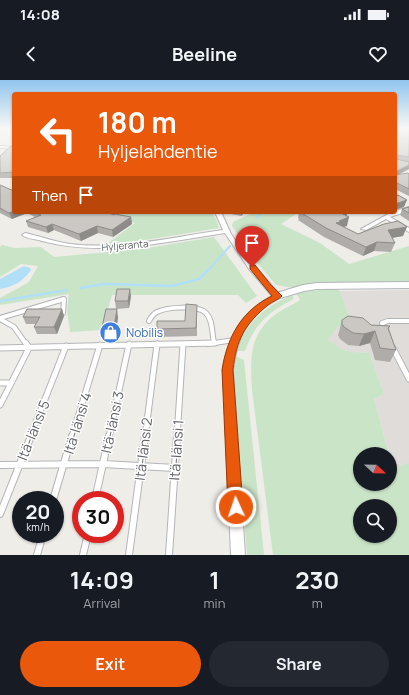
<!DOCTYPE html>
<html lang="en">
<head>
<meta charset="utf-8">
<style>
	body { margin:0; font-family:Manrope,sans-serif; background:#242831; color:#f1f3f6; height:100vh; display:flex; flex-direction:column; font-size:15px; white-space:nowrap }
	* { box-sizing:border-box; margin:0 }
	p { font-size:13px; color:#9ea1a6 }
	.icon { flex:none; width:22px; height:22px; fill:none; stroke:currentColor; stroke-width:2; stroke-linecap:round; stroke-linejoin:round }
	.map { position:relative; height:475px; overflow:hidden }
	.side { display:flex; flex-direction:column; background:#171b24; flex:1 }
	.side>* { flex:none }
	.hud { position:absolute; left:12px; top:12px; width:385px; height:122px; border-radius:4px; box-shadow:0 1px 3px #0004; background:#ea580c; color:#fff; overflow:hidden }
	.needle { width:26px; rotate:112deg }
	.fabs { position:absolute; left:353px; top:367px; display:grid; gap:8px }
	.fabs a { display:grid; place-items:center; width:44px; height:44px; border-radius:50%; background:#171b24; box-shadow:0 1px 3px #0004; font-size:20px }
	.speed { position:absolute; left:12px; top:411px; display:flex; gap:8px; font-size:20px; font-weight:700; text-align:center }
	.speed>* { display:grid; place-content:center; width:52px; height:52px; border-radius:50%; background:#171b24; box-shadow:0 1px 3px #0004; line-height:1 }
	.speed small { font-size:10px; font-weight:400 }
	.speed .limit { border:6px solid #d22; background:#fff; color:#111 }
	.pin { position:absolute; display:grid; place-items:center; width:34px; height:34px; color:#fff; margin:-41px -17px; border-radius:50% 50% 50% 0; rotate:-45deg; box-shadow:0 0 4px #0007 }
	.pin .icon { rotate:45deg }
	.me { position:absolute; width:44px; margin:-22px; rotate:357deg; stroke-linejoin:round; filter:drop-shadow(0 0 3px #0008) }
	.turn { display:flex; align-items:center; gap:14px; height:84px; padding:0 20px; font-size:18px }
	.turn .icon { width:52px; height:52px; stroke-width:2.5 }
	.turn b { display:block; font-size:28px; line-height:34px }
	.then { display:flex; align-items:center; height:38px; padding:0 20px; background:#0003; gap:8px; font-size:15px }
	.eta { display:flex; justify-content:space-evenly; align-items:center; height:68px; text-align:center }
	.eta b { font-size:24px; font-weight:700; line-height:28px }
	.button { display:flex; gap:8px; margin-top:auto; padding:8px 20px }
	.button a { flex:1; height:46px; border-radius:24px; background:#ea580c; color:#fff; font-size:16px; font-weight:700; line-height:46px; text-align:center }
	.button a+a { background:#242831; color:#f1f3f6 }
	.status { display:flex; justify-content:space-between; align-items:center; height:28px; padding:0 20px; background:#171b24; direction:ltr }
	.status svg { height:11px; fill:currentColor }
	header { display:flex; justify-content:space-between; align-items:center; height:52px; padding:0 20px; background:#171b24; font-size:18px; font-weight:700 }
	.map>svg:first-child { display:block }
	.industrial { fill:#dfdcda }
	.green { fill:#cae4c7; fill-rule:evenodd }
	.water { fill:#b0dff7 }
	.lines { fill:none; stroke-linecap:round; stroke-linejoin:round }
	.stream-far1 { stroke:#b0dff7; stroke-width:2 }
	.stream { stroke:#b0dff7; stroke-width:2.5 }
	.service-far2-casing { stroke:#b3b5b8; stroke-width:6 }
	.service-far1-casing { stroke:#b3b5b8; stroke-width:7 }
	.service-casing { stroke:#b3b5b8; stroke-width:8 }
	.minor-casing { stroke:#b3b5b8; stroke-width:2 }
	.tertiary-casing { stroke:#b3b5b8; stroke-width:2 }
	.service-far2 { stroke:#fff; stroke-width:4 }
	.service-far1 { stroke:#fff; stroke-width:5 }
	.service { stroke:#fff; stroke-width:6 }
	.minor { fill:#fff; fill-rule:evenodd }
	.tertiary { fill:#fff; fill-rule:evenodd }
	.wall { fill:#afaca9 }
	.shaded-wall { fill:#8e8c89 }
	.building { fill:#cbc8c4; stroke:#8e8c89 }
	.route { fill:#ea580c; stroke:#983908 }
	.labels { text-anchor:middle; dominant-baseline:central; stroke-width:3; stroke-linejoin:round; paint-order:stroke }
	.far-street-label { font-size:10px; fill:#5f6366; stroke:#fff }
	.shop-label { font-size:12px; fill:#366cbe; stroke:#fff; text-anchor:start }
	.near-street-label { font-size:14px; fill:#5f6366; stroke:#fff }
</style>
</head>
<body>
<div class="status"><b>14:08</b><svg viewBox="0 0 49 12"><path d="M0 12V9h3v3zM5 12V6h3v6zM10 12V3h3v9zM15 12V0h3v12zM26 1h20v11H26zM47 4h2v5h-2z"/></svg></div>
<header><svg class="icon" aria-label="back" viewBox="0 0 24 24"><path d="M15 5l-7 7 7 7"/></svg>Beeline<svg class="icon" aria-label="heart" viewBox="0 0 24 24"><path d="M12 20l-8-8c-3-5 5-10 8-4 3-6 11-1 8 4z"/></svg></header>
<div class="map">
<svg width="409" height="475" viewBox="0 0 409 475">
	<rect width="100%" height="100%" fill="#efede8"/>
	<!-- industrial -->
	<path class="industrial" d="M 409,210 L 409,383 L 393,388 L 374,319 L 384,314 L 369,272 L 355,273 L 341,269 L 328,260 L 339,246 L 352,245 L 340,211 Z"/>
	<!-- green -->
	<path class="green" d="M 95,132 L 107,132 L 111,134 L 125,132 L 211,132 L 216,139 L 219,148 L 145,160 L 107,164 L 135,143 Z
		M 254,132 L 299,132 L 281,144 L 320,163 L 349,184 L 409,166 L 409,203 L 306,205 L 294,208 L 276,205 L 254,179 L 232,146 L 233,142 Z
		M 214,157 L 257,216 L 246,223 L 238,215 L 112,215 L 102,250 L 70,252 L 67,231 L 69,214 L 0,225 L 0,218 L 29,202 L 38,186 L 21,184 L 0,197 L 0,167 L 2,165 L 15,168 L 41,167 L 54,177 L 142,169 Z
		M 335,208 L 340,211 L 352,245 L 339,246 L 328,260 C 344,271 350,274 369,272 L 384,314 L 374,319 L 389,374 L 360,374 L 360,404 L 390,404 L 390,378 L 393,388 L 409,383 L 409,475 L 273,475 L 252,310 C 250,280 249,253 276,234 C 284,228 293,225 300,220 L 296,213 ZM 360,426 L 390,426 L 390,456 L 360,456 Z
		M 292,215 L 294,219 L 292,220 C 267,233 255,244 245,271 L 236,271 C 246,243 265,226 292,215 Z
		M 235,276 L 244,280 L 264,475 L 247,475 L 234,305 Z"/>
	<!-- water -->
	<path class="water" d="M 24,186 L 30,188 L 31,190 C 22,202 15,206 0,209 L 0,199 Z"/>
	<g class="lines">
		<!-- stream-far1 -->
		<path class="stream-far1" d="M 256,138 L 262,132
			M 239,155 L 243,152
			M 208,190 L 230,166"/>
		<!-- stream -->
		<path class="stream" d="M 80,208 L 104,204 L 172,206 L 199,199 L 209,189
			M 0,221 L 67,210"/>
		<defs>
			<path id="service-far2" d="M 0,238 L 64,219 L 63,233
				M 0,239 L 14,247 L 26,264
				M 149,241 C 151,237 153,234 157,232 C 167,227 198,225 206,233 C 213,240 212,254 214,263
				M 383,249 L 382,243 L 388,241 L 409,241
				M 208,264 L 234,260"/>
			<path id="service-far1" d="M 0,268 L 215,263
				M 393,268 L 409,299
				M 0,303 L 11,303
				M 0,325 L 29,268 L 26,263
				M 30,357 L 66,266
				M 72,357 L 100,265
				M 109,357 L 129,264
				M 145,357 L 157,264
				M 177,357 L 183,264"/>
			<path id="service" d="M 0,385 L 103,384 L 175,388
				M 53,420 L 72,356
				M 95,420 L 109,356
				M 0,434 L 31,356
				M 37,475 L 43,454
				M 83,475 L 88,454
				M 129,475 L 145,356
				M 169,475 L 177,356"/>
			<path id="minor" d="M 0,66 L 14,67 L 14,69 L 0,68 Z
				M 409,127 L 409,131 L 390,137 L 409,148 L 409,152 L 386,139 L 366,150 L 361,149 L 392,132 Z
				M 215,132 L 221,132 L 231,154 L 246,176 L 281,216 C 275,222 266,225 260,231 C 242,246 236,267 233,290 L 245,475 L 231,475 L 223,290 C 229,255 241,233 272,216 L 249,189 L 225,153 C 164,162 103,177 42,161 C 36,159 27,159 22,155 L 25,153 C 40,156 55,162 70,164 C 121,170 173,157 223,150 Z"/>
			<path id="tertiary" d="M 409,202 L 409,208 L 317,209 L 304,211 L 277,219 L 272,216 L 273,214 L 303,205 L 317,203 Z"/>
		</defs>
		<!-- service-far2 casing -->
		<use href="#service-far2" class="service-far2-casing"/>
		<!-- service-far1 casing -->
		<use href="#service-far1" class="service-far1-casing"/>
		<!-- service casing -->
		<use href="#service" class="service-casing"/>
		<!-- minor casing -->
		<use href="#minor" class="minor-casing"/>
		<!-- tertiary casing -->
		<use href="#tertiary" class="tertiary-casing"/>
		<!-- service-far2 -->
		<use href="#service-far2" class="service-far2"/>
		<!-- service-far1 -->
		<use href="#service-far1" class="service-far1"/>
		<!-- service -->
		<use href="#service" class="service"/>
		<!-- minor -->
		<use href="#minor" class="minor"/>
		<!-- tertiary -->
		<use href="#tertiary" class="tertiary"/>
	</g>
	<!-- wall -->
	<path class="wall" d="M 395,48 L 409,48 L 409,89 L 398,95 L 409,94 L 409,116 L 395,109 Z
		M 14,67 L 14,98 L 0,98 L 0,76 Z
		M 0,105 L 14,132 L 106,132 L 114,135 L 131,137 L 132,144 L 113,157 L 98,153 L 81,161 L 54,150 L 48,153 L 28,147 L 26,141 L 35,137 L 27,133 L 12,139 L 0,133 Z
		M 409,127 L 409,141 L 400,135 L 402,129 Z
		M 231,132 L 245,132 L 241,136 L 231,134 Z
		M 299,132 L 358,132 L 347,134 L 347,146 L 343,147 L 358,154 L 403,156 L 392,158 L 395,163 L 391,172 L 374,171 L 363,176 L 324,157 L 298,140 L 299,139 L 298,138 Z
		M 131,216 L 129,228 L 116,229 L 115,221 Z
		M 62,229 L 64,236 L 57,254 L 37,254 L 34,247 L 36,244 L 26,244 L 23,237 Z
		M 197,233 L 197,256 L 158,257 L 157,249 L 185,241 Z
		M 118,237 L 115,260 L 103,260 L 101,252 Z
		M 342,240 L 371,245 L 390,246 L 389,249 L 396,270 L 390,282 L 375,280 L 370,263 L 359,266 L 348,265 L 340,259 L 338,255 L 339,252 Z"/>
	<!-- shaded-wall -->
	<path class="shaded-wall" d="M 409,85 L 409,89 L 395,96 L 395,92 Z
		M 407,120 L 404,127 L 395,130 L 395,124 Z
		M 14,131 L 14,132 L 27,132 L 27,133 L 12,139 L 9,133 Z
		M 242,132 L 245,132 L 241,136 Z
		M 336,132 L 358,132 L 347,134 L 346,137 Z
		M 131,137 L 132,144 L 113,157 L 112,150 Z
		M 349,137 L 347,146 L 339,148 L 339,150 L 334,152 L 336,143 L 339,141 Z
		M 52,144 L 54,150 L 48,153 L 46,147 Z
		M 97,146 L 98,153 L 81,161 L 79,154 Z
		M 407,147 L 403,156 L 385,159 L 388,150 Z
		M 377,162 L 374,171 L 363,176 L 366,167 Z
		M 130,209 L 131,216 L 129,228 L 128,221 Z
		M 62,229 L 64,236 L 57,254 L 54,247 Z
		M 117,229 L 118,237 L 115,260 L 113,252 Z
		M 375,251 L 370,263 L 359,266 L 364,254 Z"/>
	<!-- building -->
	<path class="building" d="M 395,48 L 409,48 L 409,77 L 396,75 L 396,79 L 409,82 L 409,85 L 395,92 Z
		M 11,66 L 14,67 L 14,92 L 0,93 L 0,76 Z
		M 408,93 L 409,94 L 409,109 L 395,102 L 395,95 Z
		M 0,105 L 14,111 L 14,131 L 9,133 L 0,128 Z
		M 398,115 L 407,120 L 395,124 L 395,116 Z
		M 409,127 L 409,133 L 402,129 Z
		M 35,132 L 106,132 L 114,135 L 115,134 L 131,137 L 112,150 L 97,146 L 79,154 L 52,144 L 46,147 L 26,141 L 41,135 Z
		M 300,132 L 339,132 L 349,137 L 339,141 L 341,142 L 336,143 L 358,154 L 384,144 L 398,141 L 407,147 L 388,150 L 395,163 L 377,162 L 366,167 L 326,148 Z
		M 117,209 L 130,209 L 128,221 L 115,221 Z
		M 186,224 L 197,225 L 196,248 L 157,249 L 157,241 L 185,241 Z
		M 27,229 L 62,229 L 54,247 L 34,247 L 40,237 L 23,237 Z
		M 106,229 L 117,229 L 113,252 L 101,252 Z
		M 348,236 L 363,238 L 371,245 L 390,246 L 388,248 L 396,270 L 380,268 L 375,251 L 364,254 L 353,253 L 344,247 L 342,244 L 342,240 Z"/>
	<!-- sky -->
	<linearGradient id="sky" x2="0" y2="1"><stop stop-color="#91c5ee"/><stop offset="0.42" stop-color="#f8f7f5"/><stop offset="1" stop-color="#f8f7f5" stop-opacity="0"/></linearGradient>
	<rect width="409" height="115" fill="url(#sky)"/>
	<!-- route -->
	<path class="route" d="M 250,185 L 255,185 L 271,205 L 282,216 C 278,220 273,221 268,225 C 245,244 236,260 233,290 L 243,427 L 241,432 L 236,434 L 230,432 L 228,427 L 222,290 C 227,257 242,230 272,216 L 250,189 Z"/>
	<!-- icons -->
	<defs>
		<symbol id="shop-disc" viewBox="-11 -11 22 22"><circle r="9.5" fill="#3f7fe0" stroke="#fff"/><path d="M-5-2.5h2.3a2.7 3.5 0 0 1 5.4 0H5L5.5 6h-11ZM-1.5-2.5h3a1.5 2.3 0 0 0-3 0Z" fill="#fff"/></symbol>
	</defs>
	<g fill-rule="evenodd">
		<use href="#shop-disc" x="98" y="240" width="25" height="25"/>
	</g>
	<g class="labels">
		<!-- far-street labels -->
		<g class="far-street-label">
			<text transform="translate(125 165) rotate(-5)">Hyljeranta</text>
		</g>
		<!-- shop labels -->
		<g class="shop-label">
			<text x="126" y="252">Nobilis</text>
		</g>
		<!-- near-street labels -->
		<g class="near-street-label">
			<text transform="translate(112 342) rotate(-78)">Itä-länsi 3</text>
			<text transform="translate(77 343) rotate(-73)">Itä-länsi 4</text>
			<text transform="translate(33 350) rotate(-68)">Itä-länsi 5</text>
			<text transform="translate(143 369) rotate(-83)">Itä-länsi 2</text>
			<text transform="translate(176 370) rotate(-86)">Itä-länsi 1</text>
		</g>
	</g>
</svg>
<div class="fabs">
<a><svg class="needle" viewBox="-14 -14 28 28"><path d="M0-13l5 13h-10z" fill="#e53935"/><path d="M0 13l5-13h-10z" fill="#9ea1a6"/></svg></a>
<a><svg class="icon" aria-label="search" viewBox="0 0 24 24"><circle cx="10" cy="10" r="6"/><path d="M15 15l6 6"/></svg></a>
</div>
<div class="speed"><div>20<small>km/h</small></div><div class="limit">30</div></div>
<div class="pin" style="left:252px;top:187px;background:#d93025"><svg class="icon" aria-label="arrive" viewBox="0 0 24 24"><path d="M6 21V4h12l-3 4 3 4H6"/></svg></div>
<svg class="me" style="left:236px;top:427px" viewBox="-20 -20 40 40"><circle r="17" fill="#ea580c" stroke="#fff" stroke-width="3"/><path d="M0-11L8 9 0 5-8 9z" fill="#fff"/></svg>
<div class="hud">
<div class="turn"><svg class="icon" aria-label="left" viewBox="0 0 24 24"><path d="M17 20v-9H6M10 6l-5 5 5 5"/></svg><div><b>180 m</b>Hyljelahdentie</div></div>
<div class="then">Then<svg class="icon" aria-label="arrive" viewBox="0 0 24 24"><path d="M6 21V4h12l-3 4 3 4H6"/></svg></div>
</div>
</div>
<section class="side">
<div class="eta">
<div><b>14:09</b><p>Arrival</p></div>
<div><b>1</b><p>min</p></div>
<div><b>230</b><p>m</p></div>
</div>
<div class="button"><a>Exit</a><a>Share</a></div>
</section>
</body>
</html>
